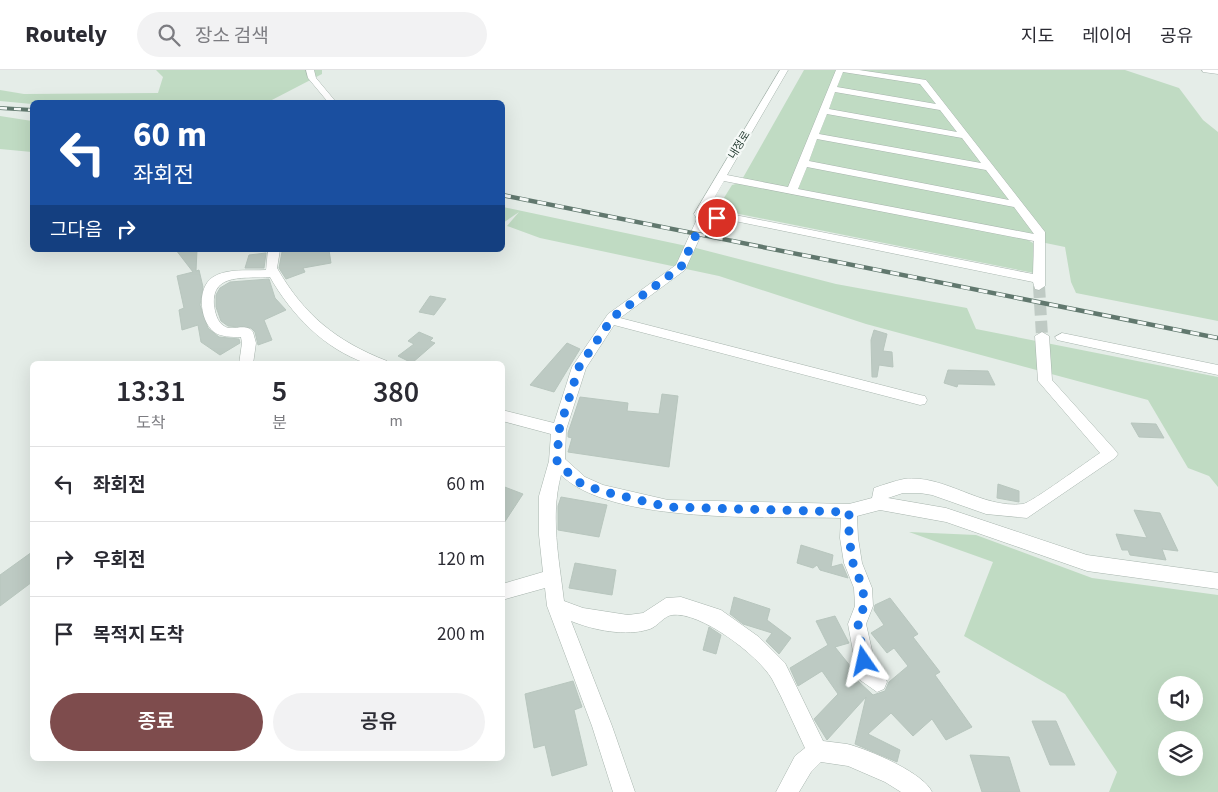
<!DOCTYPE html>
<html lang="ko">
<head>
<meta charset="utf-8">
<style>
	body { margin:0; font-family:"Source Sans 3","Noto Sans KR",sans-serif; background:#f2f2f3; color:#2b2b33; height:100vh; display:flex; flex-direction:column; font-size:19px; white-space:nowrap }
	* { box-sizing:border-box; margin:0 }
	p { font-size:16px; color:#7c7c81 }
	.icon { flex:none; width:28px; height:28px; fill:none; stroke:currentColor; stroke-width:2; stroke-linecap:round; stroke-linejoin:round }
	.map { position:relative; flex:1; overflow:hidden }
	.drawer { position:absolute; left:30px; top:291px; width:475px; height:400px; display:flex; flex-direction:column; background:#fff; border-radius:8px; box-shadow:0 5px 20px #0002 }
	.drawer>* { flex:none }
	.hud { position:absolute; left:30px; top:30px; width:475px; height:152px; border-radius:8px; box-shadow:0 5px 20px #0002; background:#1a4fa0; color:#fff; overflow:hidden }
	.tools { position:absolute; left:1158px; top:606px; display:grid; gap:10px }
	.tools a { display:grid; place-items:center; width:45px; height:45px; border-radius:50%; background:#fff; box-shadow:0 5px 20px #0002; font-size:25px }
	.pin { position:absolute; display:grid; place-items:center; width:42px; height:42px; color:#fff; margin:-21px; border:2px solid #fff; border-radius:50%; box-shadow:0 1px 5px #0007 }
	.me { position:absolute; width:55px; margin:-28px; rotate:349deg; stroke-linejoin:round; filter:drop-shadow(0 0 4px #0008) }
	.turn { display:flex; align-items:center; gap:18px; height:105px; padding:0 20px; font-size:22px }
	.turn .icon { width:65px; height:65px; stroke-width:2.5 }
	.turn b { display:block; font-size:35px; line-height:42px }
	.then { display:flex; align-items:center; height:48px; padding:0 20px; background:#0003; gap:10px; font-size:19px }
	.eta { display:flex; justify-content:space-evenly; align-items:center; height:85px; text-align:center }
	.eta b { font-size:30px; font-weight:600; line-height:35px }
	.primary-button { display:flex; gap:10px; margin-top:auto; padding:10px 20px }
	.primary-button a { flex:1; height:58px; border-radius:30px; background:#7e4c4d; color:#fff; font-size:20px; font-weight:600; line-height:58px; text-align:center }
	.primary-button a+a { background:#f2f2f3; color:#2b2b33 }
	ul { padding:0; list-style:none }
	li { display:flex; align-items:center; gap:15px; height:75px; padding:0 20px; border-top:1px solid #e1e1e2 }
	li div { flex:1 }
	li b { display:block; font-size:19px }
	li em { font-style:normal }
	header { display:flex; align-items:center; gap:30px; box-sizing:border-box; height:70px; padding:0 25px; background:#fff; border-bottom:1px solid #e1e1e2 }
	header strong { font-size:24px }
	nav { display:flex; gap:28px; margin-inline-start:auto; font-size:18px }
	.search { width:350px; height:45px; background:#f2f2f3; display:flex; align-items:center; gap:12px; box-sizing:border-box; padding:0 18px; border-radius:28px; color:#7c7c81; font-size:19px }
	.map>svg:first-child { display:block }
	.green { fill:#c0dbc3; fill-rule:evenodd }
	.building { fill:#bdcac3; stroke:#b8c6be }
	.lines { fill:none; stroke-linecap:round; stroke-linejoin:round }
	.minor-tunnel { stroke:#bfcac4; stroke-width:12; stroke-dasharray:12 5.5; stroke-linecap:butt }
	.minor-casing { stroke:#a8b5ae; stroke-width:1 }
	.minor { fill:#fff; fill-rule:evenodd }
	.rail-far1-casing { stroke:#61786e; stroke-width:4 }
	.rail-casing { stroke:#61786e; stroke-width:4.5 }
	.rail-far1 { stroke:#f5f9f7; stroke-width:2.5; stroke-dasharray:7; stroke-linecap:butt }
	.rail { stroke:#f5f9f7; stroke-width:3; stroke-dasharray:9; stroke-linecap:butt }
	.route { stroke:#1a73e8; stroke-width:9; stroke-dasharray:0 16.2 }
	.labels { text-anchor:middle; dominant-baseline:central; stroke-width:4.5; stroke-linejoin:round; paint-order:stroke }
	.far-street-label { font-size:11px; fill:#263d33; stroke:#f5f9f7 }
</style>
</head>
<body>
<header>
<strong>Routely</strong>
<div class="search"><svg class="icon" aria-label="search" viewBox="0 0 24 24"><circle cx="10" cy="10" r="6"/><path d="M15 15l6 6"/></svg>장소 검색</div>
<nav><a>지도</a><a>레이어</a><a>공유</a></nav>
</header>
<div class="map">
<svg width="1218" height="722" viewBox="0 0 1218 722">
	<rect width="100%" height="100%" fill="#e5ede8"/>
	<!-- green -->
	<path class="green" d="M 156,0 L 322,0 L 322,4 L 268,32 L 32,34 L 0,31 L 0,20 L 24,24 L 158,23 L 163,7 Z
		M 804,0 L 1125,0 L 1179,18 L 1203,50 L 1218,62 L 1218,251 L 1076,223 L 1071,212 L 1065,177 L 1026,169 L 1033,173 L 1034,203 L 729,142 L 706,146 L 708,141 L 717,139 L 732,115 L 740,113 Z
		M 0,46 L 32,51 L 32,82 L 0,79 Z
		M 503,137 L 696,178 L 836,214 L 967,238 L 976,259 L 1218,307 L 1218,417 L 1209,406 L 1188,398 L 1148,330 L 866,254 L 719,206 L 540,168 L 507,156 L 519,142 L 503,153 Z
		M 909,462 L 976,465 L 1092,508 L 1218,525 L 1218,722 L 1109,722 L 1117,702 L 1065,624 L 964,566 L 993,492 ZM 1166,615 L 1194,615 L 1194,642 L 1166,642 ZM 1166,670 L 1194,670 L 1194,698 L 1166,698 Z"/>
	<!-- building -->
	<path class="building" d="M 176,180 L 197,180 L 196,201 L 199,200 L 203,217 L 200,235 L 208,258 L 219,267 L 239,269 L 240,273 L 220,285 L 201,272 L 198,255 L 182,260 L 179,240 L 184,238 L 177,206 L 193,202 Z
		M 285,180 L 329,180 L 331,193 L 303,198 L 305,202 L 286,209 L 279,198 L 282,182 Z
		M 266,183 L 264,198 L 245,198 L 249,185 Z
		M 269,209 L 275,228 L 286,240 L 264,250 L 272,270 L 258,275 L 255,262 L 251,258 L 228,256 L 221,251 L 216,237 L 216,225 L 220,218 L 230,212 Z
		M 430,226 L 446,229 L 434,245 L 419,242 Z
		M 874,260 L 887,264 L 883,281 L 892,282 L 893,297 L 879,295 L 877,307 L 872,307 L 871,270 Z
		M 419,262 L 433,268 L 430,271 L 435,273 L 412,293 L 398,286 L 414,274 L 408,271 Z
		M 567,273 L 580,279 L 554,322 L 530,315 Z
		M 948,300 L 988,301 L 995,315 L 958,314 L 957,317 L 944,313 Z
		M 662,324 L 678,326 L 669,397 L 568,382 L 572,368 L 568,367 L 568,363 L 580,327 L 628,333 L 627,341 L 659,344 Z
		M 1131,353 L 1156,354 L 1164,368 L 1139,367 Z
		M 998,414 L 1019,421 L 1019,432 L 997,428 Z
		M 502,416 L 523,424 L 502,456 Z
		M 561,427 L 607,435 L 599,467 L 558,460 L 558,436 Z
		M 1134,440 L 1160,443 L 1178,481 L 1162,479 L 1166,490 L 1130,485 L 1128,480 L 1122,480 L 1116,464 L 1147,468 Z
		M 801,475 L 833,485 L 831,497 L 842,494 L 848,508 L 820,500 L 817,495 L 813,498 L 797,493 Z
		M 32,482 L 32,512 L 0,536 L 0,505 Z
		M 575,493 L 616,500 L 612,525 L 569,518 Z
		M 734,527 L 770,539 L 767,550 L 791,568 L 779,584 L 766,571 L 772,563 L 743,554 L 730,544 Z
		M 890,528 L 918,564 L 913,567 L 940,602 L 935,605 L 972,657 L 946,670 L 932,649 L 913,666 L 891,643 L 868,664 L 900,680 L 897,692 L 855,674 L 866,627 L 827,670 L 814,649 L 838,624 L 822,601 L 798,616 L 790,598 L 828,575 L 816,551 L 835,546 L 849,573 L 835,577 L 855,602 L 858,611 L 873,625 L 885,621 L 889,612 L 908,596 L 894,578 L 887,583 L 871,563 L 884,555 L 874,540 L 875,535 Z
		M 709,557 L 721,565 L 716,584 L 703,580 Z
		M 573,611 L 582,637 L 574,640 L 587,695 L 552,706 L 545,675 L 534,678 L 525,624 Z
		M 1032,651 L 1056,651 L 1075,695 L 1050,695 Z
		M 970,685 L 1009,687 L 1020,722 L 982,722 Z"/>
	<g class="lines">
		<!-- minor-tunnel -->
		<path class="minor-tunnel" d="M 1039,216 L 1042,266"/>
		<defs>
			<path id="minor" d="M 306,0 L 314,0 L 316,8 L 336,32 L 328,32 L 308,8 Z
				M 780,0 L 788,0 L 727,105 L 788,117 L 836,0 L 859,0 L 926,10 L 1045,162 L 1045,216 L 1039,220 L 1035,219 L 1033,212 L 730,150 L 707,152 L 685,200 L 620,248 L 920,325 L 925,326 L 927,330 L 925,334 L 920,335 L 614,255 L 586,298 L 566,360 L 565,389 L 585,407 L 603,415 L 668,430 L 849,434 L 872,428 L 874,418 C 883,415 894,411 904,409 C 945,404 981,439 1023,434 C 1031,433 1089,390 1100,383 L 1038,311 L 1035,266 L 1042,262 L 1049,266 L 1052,310 L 1115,380 L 1118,384 L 1115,388 L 1027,448 L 986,444 L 932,425 L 920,423 L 903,423 L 888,428 L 946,438 L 1087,485 L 1218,503 L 1218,519 L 1087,501 L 946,452 L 880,440 L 857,446 L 858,468 L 862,493 L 872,518 L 873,536 L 866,554 L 876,598 L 884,605 L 887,612 L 884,619 L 877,622 L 860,610 L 857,603 L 848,554 L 855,536 L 854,518 L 844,493 L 840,468 L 841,448 C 769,446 613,455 561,405 C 550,446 559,489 564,531 L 583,538 L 628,545 L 643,543 L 666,528 L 681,527 L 721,540 L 759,567 L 785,593 L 823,671 C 831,672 839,673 847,674 C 868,679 924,703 932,722 L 901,722 L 885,712 L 848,696 L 821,692 L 811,702 L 799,722 L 776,722 L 795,686 L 805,678 C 794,655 784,631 772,609 C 758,585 700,541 672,545 C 664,546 658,556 650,559 C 626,567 593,560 571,551 L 612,656 L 635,722 L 613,722 L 592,656 L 547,536 L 545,518 L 502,530 L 502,514 L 543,502 L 539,465 L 539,426 L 549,391 L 551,364 L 502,351 L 502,340 L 554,353 L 572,297 L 608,244 L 676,195 L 697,149 L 694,144 ZM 843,2 L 920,14 L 936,34 L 837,17 ZM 835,22 L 940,40 L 957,62 L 829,39 ZM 827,44 L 962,68 L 981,93 L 819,64 ZM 817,69 L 986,100 L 1009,130 L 809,91 ZM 807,97 L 1014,137 L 1034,164 L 798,119 ZM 724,111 L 1034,171 L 1033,204 L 730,144 L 706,146 L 705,144 Z
				M 1202,0 L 1218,0 L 1218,4 L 1203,2 Z
				M 268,180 L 280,180 L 277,198 C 304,245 336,271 387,291 L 389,294 C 382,294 372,295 366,293 C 324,279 291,244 270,207 C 247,209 211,202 214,235 C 215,242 217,252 224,256 C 232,262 246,252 253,262 L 256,273 L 253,294 L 239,294 L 242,273 L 241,267 C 232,267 221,267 214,262 C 200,251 196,218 213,207 C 227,198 250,201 266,200 Z
				M 1062,263 L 1218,295 L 1218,305 L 1057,270 L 1055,267 Z"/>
		</defs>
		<!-- minor casing -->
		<use href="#minor" class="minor-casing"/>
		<!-- minor -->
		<use href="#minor" class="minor"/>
		<defs>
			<path id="rail-far1" d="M 0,38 L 32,40"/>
			<path id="rail" d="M 502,125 L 1218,268"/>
		</defs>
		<!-- rail-far1 casing -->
		<use href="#rail-far1" class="rail-far1-casing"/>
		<!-- rail casing -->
		<use href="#rail" class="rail-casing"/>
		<!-- rail-far1 -->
		<use href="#rail-far1" class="rail-far1"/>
		<!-- rail -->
		<use href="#rail" class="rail"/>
	</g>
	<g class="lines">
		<!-- route -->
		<path class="route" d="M 717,148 L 703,150 L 681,197 L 613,247 L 579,297 L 559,360 L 557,392 L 578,412 L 601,421 L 668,437 L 849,442 L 849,468 L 853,493 L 863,518 L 864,536 L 858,554 L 864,591"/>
	</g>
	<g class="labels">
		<!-- far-street labels -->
		<g class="far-street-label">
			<text transform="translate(739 75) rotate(-58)">내정로</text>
		</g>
	</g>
</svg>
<div class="tools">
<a><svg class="icon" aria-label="sound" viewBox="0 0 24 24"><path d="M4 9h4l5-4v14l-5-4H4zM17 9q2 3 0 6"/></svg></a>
<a><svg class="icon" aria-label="layers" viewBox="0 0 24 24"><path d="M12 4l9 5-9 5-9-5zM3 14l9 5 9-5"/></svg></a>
</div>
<div class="pin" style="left:717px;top:148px;background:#d93025"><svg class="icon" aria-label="arrive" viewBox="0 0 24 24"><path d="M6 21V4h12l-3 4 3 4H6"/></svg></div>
<svg class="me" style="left:864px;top:591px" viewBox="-20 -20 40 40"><path d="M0-17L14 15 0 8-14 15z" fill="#1a73e8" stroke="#fff" stroke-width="4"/></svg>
<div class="hud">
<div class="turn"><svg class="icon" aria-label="left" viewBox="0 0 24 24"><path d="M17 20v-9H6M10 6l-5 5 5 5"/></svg><div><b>60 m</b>좌회전</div></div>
<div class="then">그다음<svg class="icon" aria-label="right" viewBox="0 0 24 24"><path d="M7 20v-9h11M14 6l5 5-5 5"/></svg></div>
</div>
<section class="drawer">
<div class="eta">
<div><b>13:31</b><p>도착</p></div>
<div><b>5</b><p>분</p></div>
<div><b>380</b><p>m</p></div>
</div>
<ul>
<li><svg class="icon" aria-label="left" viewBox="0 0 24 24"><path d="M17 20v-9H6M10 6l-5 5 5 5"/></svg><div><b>좌회전</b></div><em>60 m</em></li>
<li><svg class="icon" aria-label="right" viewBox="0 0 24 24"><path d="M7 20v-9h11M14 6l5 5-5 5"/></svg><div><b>우회전</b></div><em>120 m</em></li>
<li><svg class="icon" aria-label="arrive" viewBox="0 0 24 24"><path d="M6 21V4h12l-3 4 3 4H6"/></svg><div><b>목적지 도착</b></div><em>200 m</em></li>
</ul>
<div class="primary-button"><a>종료</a><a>공유</a></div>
</section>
</div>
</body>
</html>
